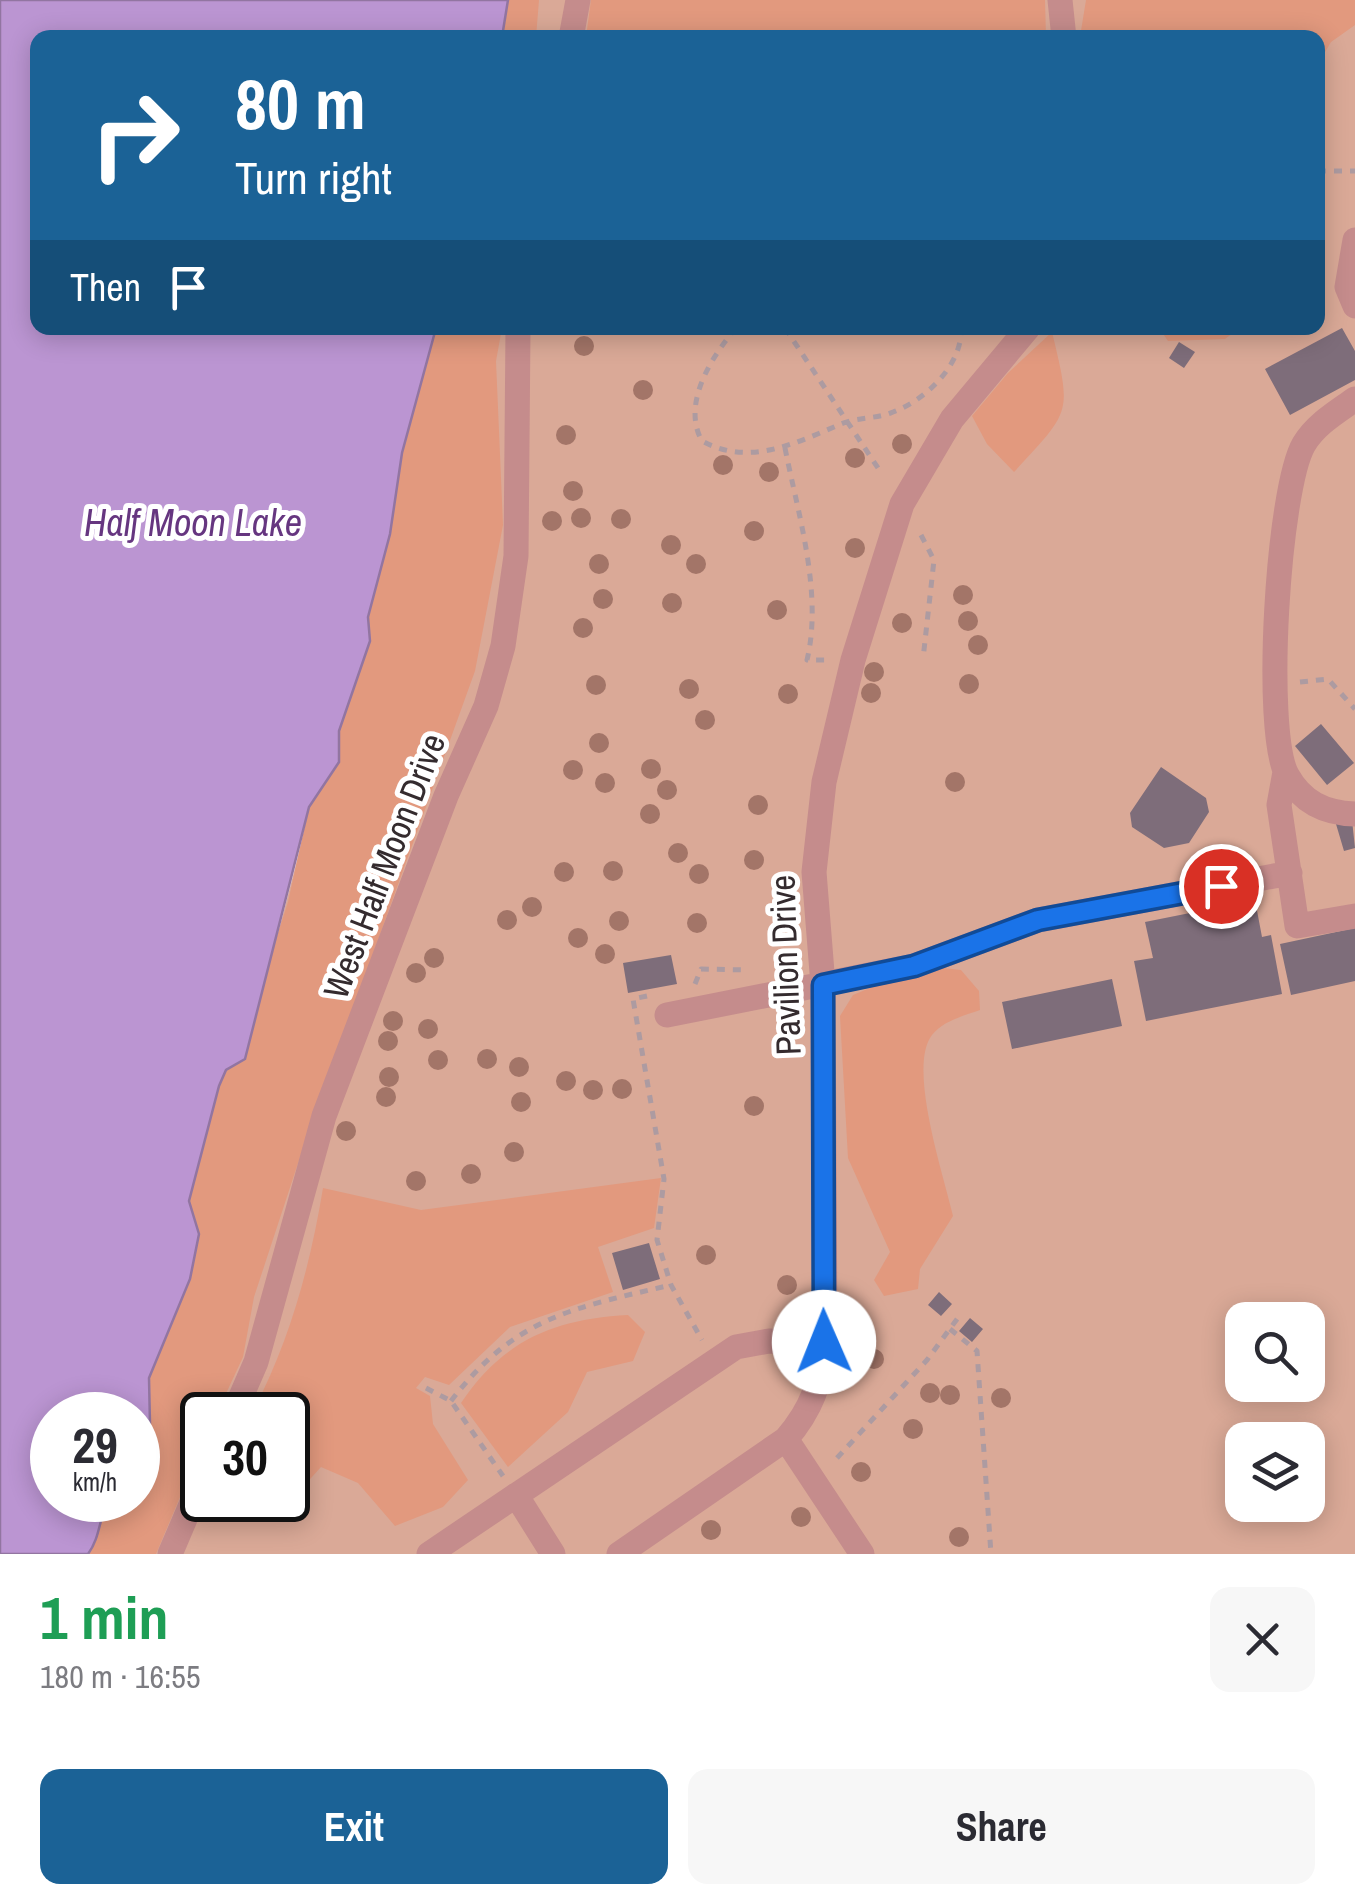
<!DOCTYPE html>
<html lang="en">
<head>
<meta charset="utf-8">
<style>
	body { margin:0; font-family:"Archivo Narrow",sans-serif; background:#f7f7f7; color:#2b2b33; height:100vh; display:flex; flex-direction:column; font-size:38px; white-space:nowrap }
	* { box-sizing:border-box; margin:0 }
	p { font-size:32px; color:#7c7c81 }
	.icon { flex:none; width:55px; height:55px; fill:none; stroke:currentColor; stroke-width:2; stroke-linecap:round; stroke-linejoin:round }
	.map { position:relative; height:1554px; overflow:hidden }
	.panel { display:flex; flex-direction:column; background:#fff; flex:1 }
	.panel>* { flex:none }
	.banner { position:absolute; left:30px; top:30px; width:1295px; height:305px; border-radius:20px; box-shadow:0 5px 25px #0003; background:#1b6296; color:#fff; overflow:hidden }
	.fabs { position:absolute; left:1225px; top:1302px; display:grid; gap:20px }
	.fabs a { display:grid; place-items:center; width:100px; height:100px; border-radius:20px; background:#fff; box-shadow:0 5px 25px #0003; font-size:50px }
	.speed { position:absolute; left:30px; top:1392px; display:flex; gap:20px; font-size:50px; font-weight:700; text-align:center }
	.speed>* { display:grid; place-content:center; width:130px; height:130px; border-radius:50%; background:#fff; box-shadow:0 5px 25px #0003; line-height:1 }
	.speed small { font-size:25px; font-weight:400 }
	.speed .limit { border:5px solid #111; border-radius:15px; background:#fff; color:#111 }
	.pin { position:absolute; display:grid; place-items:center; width:85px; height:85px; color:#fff; margin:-42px; border:5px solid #fff; border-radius:50%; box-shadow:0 2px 10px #0007 }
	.me { position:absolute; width:110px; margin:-55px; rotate:359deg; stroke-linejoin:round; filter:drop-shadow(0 0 8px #0008) }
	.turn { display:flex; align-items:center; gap:35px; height:210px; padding:0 40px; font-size:45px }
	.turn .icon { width:130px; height:130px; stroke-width:2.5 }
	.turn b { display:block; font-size:70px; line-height:85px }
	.then { display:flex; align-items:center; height:95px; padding:0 40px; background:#0003; gap:20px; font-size:38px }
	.round { display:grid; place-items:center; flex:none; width:105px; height:105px; border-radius:20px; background:#f7f7f7 }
	.head { display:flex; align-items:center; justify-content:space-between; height:170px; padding:0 40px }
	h1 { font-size:60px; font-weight:700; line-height:75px; color:#1e9e55 }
	.cta { display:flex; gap:20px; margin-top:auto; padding:20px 40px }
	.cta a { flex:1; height:115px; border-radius:20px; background:#1b6296; color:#fff; font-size:40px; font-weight:700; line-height:115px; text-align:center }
	.cta a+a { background:#f7f7f7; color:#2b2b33 }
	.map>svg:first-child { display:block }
	.green { fill:#daa997; fill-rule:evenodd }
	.forest { fill:#e2997e }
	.water { fill:#bb95d2; stroke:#9275a1; stroke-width:2.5 }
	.building { fill:#7e6d7a }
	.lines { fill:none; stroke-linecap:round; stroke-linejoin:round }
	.path { stroke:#ad9ba1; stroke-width:5; stroke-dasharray:8 8; stroke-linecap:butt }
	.minor { stroke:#c58c8c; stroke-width:25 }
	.tree { fill:#a37568 }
	.route-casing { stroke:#114b97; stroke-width:25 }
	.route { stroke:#1a73e8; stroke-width:18 }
	.labels { text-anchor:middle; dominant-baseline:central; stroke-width:10; stroke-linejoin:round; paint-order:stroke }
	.street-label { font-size:35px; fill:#342b2e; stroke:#fff }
	.water-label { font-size:38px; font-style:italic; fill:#663680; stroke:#fff }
</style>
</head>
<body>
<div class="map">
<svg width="1355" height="1554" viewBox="0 0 1355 1554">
	<rect width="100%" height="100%" fill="#f8dfe7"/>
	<!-- green -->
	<path class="green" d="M 508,0 L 1355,0 L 1355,1554 L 88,1554 L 108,1500 L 138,1500 L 138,1443 L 150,1424 L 436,328 L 1318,328 L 1318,38 L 502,37 ZM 1242,1320 L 1308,1320 L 1308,1385 L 1242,1385 ZM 202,1415 L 288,1415 L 288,1500 L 202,1500 ZM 1242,1440 L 1308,1440 L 1308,1505 L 1242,1505 Z"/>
	<!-- forest -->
	<path class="forest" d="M 508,0 L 539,0 L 536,37 L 502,38 Z
		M 591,0 L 1045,0 L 1046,37 L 586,37 Z
		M 1086,0 L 1355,0 L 1355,25 L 1331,42 L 1318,64 L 1318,38 L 1080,37 Z
		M 436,328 L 502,328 L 496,361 L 503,525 L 475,671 L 303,1148 L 254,1297 L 243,1357 L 216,1415 L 202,1415 L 202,1445 L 156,1554 L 88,1554 C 100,1538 99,1519 108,1500 L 138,1500 L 138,1443 L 150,1424 L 149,1378 L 190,1279 L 199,1234 L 189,1201 L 219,1085 L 266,970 L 288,902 L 309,807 L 339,763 L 339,731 L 370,641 L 368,617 L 390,534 L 402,453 Z
		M 1159,328 L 1240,328 L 1225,339 L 1168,341 Z
		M 1052,332 C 1072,415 1071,410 1014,472 L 987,444 L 972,416 L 1008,373 Z
		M 943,968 L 961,970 L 979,991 L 980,1010 C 963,1016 943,1021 932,1035 C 907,1067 944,1176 953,1216 L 920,1269 L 918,1289 L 884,1296 L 874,1280 L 890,1252 L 848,1158 L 840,1016 L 853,995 L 882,983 Z
		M 661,1178 L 654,1228 L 598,1247 L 613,1292 L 510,1327 L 449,1385 L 425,1377 L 416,1388 L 430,1396 L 433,1424 L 468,1480 L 443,1507 L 395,1526 L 358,1483 L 321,1467 L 271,1522 L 224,1500 L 288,1500 L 288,1415 L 251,1415 C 289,1344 310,1267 323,1188 L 421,1210 Z
		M 628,1315 L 645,1332 L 633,1361 L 587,1372 L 568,1412 L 508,1467 L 461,1403 C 503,1340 555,1319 628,1315 Z"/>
	<!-- water -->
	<path class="water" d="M 0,0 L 508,0 L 502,37 L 38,38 L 38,328 L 436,328 L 402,453 L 390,534 L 368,617 L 370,641 L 339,731 L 339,762 L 309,807 L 245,1059 L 226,1070 L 219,1086 L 189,1201 L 199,1234 L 190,1279 L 149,1378 L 150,1424 L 138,1443 L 138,1415 L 52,1415 L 52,1500 L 108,1500 C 99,1519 100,1538 88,1554 L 0,1554 Z"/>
	<!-- building -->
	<path class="building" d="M 1342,328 L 1355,351 L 1355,380 L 1290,415 L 1265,369 Z
		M 1179,342 L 1195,352 L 1184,368 L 1169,358 Z
		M 1321,724 L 1354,763 L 1327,785 L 1295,746 Z
		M 1161,767 L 1206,798 L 1209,812 L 1189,843 L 1164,848 L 1132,827 L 1130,813 Z
		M 1352,820 L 1355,848 L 1344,851 L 1336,824 Z
		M 1255,900 L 1262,937 L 1271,935 L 1282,994 L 1146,1021 L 1134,961 L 1153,958 L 1145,922 Z
		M 1355,928 L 1355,981 L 1291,995 L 1280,944 Z
		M 671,955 L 677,984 L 628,993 L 623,963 Z
		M 1112,979 L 1122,1026 L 1012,1049 L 1002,1002 Z
		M 649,1243 L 660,1279 L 623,1290 L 612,1253 Z
		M 939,1292 L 952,1304 L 941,1316 L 928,1305 Z
		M 970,1318 L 983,1329 L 972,1342 L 959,1331 Z"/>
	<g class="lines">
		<!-- path -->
		<path class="path" d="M 1318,171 L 1355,171
			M 736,328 C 712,356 681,404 702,441 C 749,467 796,443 841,424 C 857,417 877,419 893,412 C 926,400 963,364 961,328
			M 785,328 L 880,471
			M 785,448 C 798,514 823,593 807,660 L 825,660
			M 921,535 L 934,560 L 923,659
			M 1300,682 L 1328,679 L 1355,709
			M 779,966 L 777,956 L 796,953
			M 695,984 L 701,969 L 748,970
			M 647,996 L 633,999 L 664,1179 L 657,1240 L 671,1285 L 702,1340
			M 950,1329 L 977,1351 L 991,1554
			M 426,1388 L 451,1401 L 503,1476
			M 451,1401 C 515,1317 573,1308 671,1285
			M 837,1458 L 927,1360 L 960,1315"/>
		<!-- minor -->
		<path class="minor" d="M 1060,0 L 1064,38
			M 571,38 L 578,0
			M 1355,240 L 1347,287 L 1355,306
			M 1355,399 C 1337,412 1316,424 1304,444 C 1278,488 1263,730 1287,775 C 1302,802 1324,813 1355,814
			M 1285,772 L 1279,805 L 1297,926 L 1355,916
			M 667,1015 L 914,966 L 1038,920 L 1290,873
			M 233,1415 L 256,1362 L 324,1116 L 446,796 L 486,706 L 503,646 L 516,556 L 518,328
			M 786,1439 L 862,1554
			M 516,1495 L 553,1554
			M 170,1554 L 202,1479
			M 429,1554 L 736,1347 L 769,1341 L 825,1343
			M 619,1554 L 786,1439 C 812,1409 821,1382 825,1343 L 823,985 L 814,872 L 824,782 L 853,660 L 902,504 L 952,419 L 1028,328"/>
	</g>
	<!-- trees -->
	<g class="tree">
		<circle cx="584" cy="346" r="10"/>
		<circle cx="643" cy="390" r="10"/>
		<circle cx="566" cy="435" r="10"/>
		<circle cx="902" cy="444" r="10"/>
		<circle cx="855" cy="458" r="10"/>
		<circle cx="723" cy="465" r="10"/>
		<circle cx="769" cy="472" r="10"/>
		<circle cx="573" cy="491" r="10"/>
		<circle cx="581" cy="518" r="10"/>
		<circle cx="621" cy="519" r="10"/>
		<circle cx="552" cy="521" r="10"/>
		<circle cx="754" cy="531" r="10"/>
		<circle cx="671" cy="545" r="10"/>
		<circle cx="855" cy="548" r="10"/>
		<circle cx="599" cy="564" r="10"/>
		<circle cx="696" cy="564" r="10"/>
		<circle cx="963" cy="595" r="10"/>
		<circle cx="603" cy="599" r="10"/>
		<circle cx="672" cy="603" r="10"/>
		<circle cx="777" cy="610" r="10"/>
		<circle cx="968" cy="621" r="10"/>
		<circle cx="902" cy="623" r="10"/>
		<circle cx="583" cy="628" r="10"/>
		<circle cx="978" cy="645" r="10"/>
		<circle cx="874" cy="672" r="10"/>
		<circle cx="969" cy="684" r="10"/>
		<circle cx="596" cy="685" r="10"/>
		<circle cx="689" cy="689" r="10"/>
		<circle cx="871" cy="693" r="10"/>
		<circle cx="788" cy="694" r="10"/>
		<circle cx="705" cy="720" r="10"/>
		<circle cx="599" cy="743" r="10"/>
		<circle cx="651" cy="769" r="10"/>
		<circle cx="573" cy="770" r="10"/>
		<circle cx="955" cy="782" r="10"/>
		<circle cx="605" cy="783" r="10"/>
		<circle cx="667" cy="790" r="10"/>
		<circle cx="758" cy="805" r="10"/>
		<circle cx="650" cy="814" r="10"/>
		<circle cx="678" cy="853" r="10"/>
		<circle cx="754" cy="860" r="10"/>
		<circle cx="613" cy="871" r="10"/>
		<circle cx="564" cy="872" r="10"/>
		<circle cx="699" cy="874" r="10"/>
		<circle cx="532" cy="907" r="10"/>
		<circle cx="507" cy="920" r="10"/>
		<circle cx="619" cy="921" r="10"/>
		<circle cx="697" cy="923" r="10"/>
		<circle cx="578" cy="938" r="10"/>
		<circle cx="605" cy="954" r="10"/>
		<circle cx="434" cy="958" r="10"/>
		<circle cx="416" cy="973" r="10"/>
		<circle cx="393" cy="1021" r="10"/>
		<circle cx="428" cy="1029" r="10"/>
		<circle cx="388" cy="1041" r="10"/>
		<circle cx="487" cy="1059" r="10"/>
		<circle cx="438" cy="1060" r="10"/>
		<circle cx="519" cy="1067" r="10"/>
		<circle cx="389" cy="1077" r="10"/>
		<circle cx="566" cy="1081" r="10"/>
		<circle cx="622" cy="1089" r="10"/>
		<circle cx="593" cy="1090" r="10"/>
		<circle cx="386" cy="1097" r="10"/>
		<circle cx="521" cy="1102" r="10"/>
		<circle cx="754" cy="1106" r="10"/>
		<circle cx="346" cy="1131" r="10"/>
		<circle cx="514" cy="1152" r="10"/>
		<circle cx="471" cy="1174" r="10"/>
		<circle cx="416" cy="1181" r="10"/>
		<circle cx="706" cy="1255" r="10"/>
		<circle cx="787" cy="1285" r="10"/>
		<circle cx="874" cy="1359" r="10"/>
		<circle cx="930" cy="1393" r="10"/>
		<circle cx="950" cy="1395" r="10"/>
		<circle cx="1001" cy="1398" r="10"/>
		<circle cx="913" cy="1429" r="10"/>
		<circle cx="861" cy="1472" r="10"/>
		<circle cx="801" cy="1517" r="10"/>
		<circle cx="711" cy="1530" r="10"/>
		<circle cx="959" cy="1537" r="10"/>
	</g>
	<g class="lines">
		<defs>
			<path id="route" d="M 824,1342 L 823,985 L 914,966 L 1038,920 L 1221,886"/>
		</defs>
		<!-- route casing -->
		<use href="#route" class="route-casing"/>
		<!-- route -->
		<use href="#route" class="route"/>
	</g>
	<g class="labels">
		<!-- street labels -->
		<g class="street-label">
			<text transform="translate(384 866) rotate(-69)">West Half Moon Drive</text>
			<text transform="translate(785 965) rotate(-92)">Pavilion Drive</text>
		</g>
		<!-- water labels -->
		<g class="water-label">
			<text x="193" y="522">Half Moon Lake</text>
		</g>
	</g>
</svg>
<div class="fabs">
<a><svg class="icon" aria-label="search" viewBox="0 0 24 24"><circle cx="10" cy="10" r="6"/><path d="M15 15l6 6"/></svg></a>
<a><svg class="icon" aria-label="layers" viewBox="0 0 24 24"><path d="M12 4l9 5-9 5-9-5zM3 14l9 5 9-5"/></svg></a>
</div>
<div class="speed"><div>29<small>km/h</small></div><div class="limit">30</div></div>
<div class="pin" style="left:1221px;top:886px;background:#d93025"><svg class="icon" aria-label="arrive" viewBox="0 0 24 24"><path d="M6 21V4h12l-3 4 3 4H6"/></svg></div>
<svg class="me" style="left:824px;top:1342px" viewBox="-20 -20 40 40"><circle r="19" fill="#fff"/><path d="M0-13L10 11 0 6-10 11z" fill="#1a73e8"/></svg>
<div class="banner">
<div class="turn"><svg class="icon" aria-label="right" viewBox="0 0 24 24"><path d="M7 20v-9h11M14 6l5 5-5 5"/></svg><div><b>80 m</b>Turn right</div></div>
<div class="then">Then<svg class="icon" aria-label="arrive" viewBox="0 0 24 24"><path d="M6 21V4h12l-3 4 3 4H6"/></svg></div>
</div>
</div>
<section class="panel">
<div class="head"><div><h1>1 min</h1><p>180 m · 16:55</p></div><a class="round"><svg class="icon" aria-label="close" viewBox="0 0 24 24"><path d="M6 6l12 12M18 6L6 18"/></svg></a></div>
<div class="cta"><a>Exit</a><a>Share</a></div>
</section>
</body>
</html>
